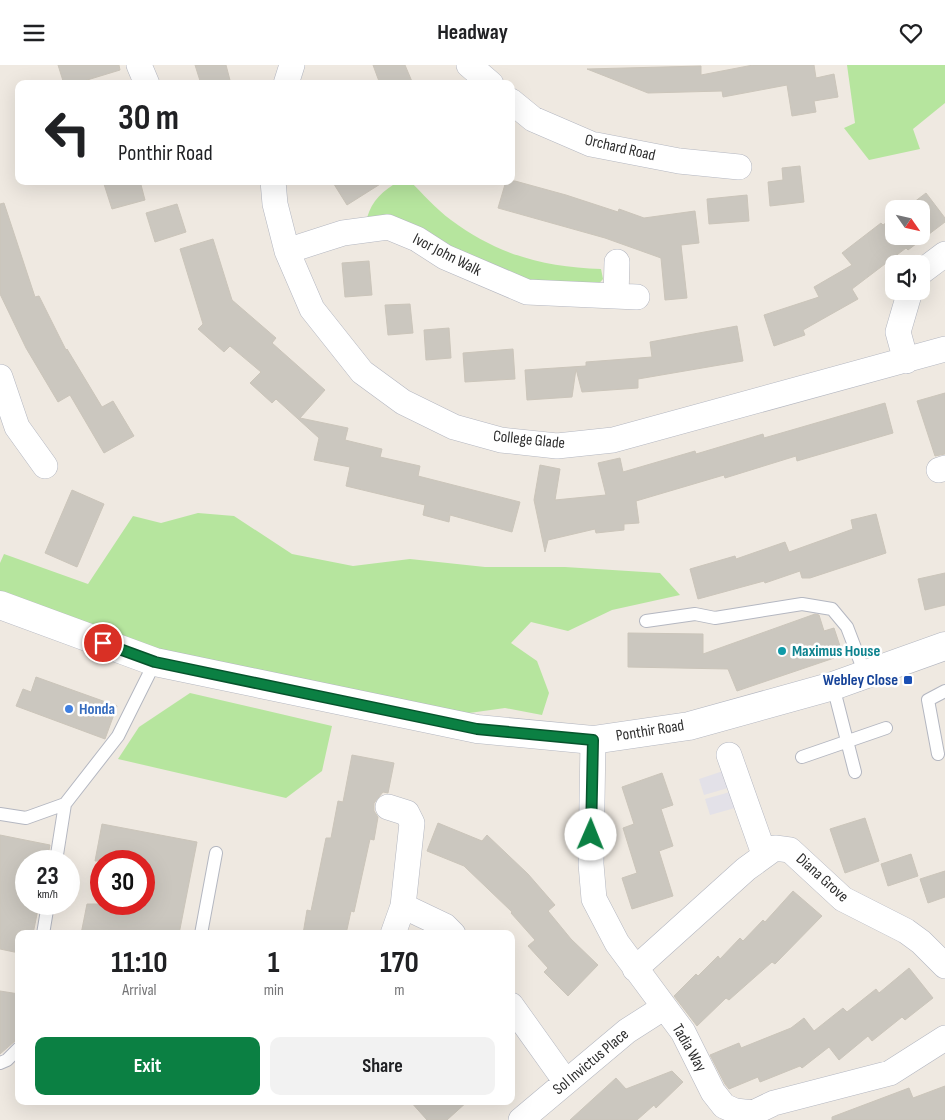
<!DOCTYPE html>
<html lang="en">
<head>
<meta charset="utf-8">
<style>
	body { margin:0; font-family:"Sofia Sans Condensed",sans-serif; background:#f2f2f2; color:#202124; height:100vh; display:flex; flex-direction:column; font-size:19px; white-space:nowrap }
	* { box-sizing:border-box; margin:0 }
	p { font-size:16px; color:#757577 }
	.icon { flex:none; width:28px; height:28px; fill:none; stroke:currentColor; stroke-width:2; stroke-linecap:round; stroke-linejoin:round }
	.map { position:relative; flex:1; overflow:hidden }
	.sheet { position:absolute; left:15px; top:865px; width:500px; height:175px; display:flex; flex-direction:column; background:#fff; border-radius:10px; box-shadow:0 5px 20px #0002 }
	.sheet>* { flex:none }
	.banner { position:absolute; left:15px; top:15px; width:500px; height:105px; border-radius:10px; box-shadow:0 5px 20px #0002; background:#fff; color:#202124; overflow:hidden }
	.needle { width:32px; rotate:124deg }
	.controls { position:absolute; left:885px; top:135px; display:grid; gap:10px }
	.controls a { display:grid; place-items:center; width:45px; height:45px; border-radius:10px; background:#fff; box-shadow:0 5px 20px #0002; font-size:25px }
	.speed { position:absolute; left:15px; top:785px; display:flex; gap:10px; font-size:25px; font-weight:700; text-align:center }
	.speed>* { display:grid; place-content:center; width:65px; height:65px; border-radius:50%; background:#fff; box-shadow:0 5px 20px #0002; line-height:1 }
	.speed small { font-size:12px; font-weight:400 }
	.speed .limit { border:8px solid #d22; background:#fff; color:#111 }
	.pin { position:absolute; display:grid; place-items:center; width:42px; height:42px; color:#fff; margin:-21px; border:2px solid #fff; border-radius:50%; box-shadow:0 1px 5px #0007 }
	.me { position:absolute; width:55px; margin:-28px; rotate:1deg; stroke-linejoin:round; filter:drop-shadow(0 0 4px #0008) }
	.turn { display:flex; align-items:center; gap:18px; height:105px; padding:0 20px; font-size:22px }
	.turn .icon { width:65px; height:65px; stroke-width:2.5 }
	.turn b { display:block; font-size:35px; line-height:42px }
	.eta { display:flex; justify-content:space-evenly; align-items:center; height:85px; text-align:center }
	.eta b { font-size:30px; font-weight:700; line-height:35px }
	.cta { display:flex; gap:10px; margin-top:auto; padding:10px 20px }
	.cta a { flex:1; height:58px; border-radius:10px; background:#0b8043; color:#fff; font-size:20px; font-weight:700; line-height:58px; text-align:center }
	.cta a+a { background:#f2f2f2; color:#202124 }
	header { display:flex; justify-content:space-between; align-items:center; height:65px; padding:0 20px; background:#fff; font-size:22px; font-weight:700 }
	.map>svg:first-child { display:block }
	.industrial { fill:#e3e1e8 }
	.green { fill:#b6e59e }
	.building { fill:#cbc7bf; stroke:#cbc5ba }
	.lines { fill:none; stroke-linecap:round; stroke-linejoin:round }
	.service-casing { stroke:#b4b7c1; stroke-width:14 }
	.minor-casing { stroke:#b4b7c1; stroke-width:26 }
	.secondary-casing { stroke:#b4b7c1; stroke-width:29 }
	.service { stroke:#fff; stroke-width:12 }
	.minor { stroke:#fff; stroke-width:25 }
	.secondary { stroke:#fff; stroke-width:28 }
	.route-casing { stroke:#07532c; stroke-width:12 }
	.route { stroke:#0b8043; stroke-width:9 }
	.culture-dot { fill:#0f9aa8; stroke:#fff; stroke-width:2 }
	.transit-dot { fill:#1a4fb4; stroke:#fff; stroke-width:2 }
	.shop-dot { fill:#3f7fe0; stroke:#fff; stroke-width:2 }
	.labels { text-anchor:middle; dominant-baseline:central; stroke-width:5; stroke-linejoin:round; paint-order:stroke }
	.street-label { font-size:16px; fill:#2e2e2e; stroke:#fff }
	.culture-label { font-size:16px; font-weight:bold; fill:#0d838f; stroke:#fff; text-anchor:start }
	.transit-label { font-size:16px; font-weight:bold; fill:#164399; stroke:#fff; text-anchor:end }
	.shop-label { font-size:16px; font-weight:bold; fill:#366cbe; stroke:#fff; text-anchor:start }
</style>
</head>
<body>
<header><svg class="icon" aria-label="menu" viewBox="0 0 24 24"><path d="M4 6h16M4 12h16M4 18h16"/></svg>Headway<svg class="icon" aria-label="heart" viewBox="0 0 24 24"><path d="M12 20l-8-8c-3-5 5-10 8-4 3-6 11-1 8 4z"/></svg></header>
<div class="map">
<svg width="945" height="1055" viewBox="0 0 945 1055">
	<rect width="100%" height="100%" fill="#efe9e1"/>
	<!-- industrial -->
	<path class="industrial" d="M 723,706 L 728,723 L 704,730 L 699,714 Z
		M 730,727 L 735,743 L 710,750 L 705,734 Z"/>
	<!-- green -->
	<path class="green" d="M 847,0 L 945,0 L 945,38 L 913,64 L 920,84 L 869,95 L 844,63 L 855,58 Z
		M 399,116 L 410,116 C 423,129 436,144 451,155 C 498,190 544,202 601,204 L 603,214 L 596,222 L 542,220 L 367,153 C 372,135 383,126 399,116 Z
		M 198,448 L 234,451 L 292,489 L 353,501 L 410,494 L 485,502 L 565,502 L 660,508 L 680,530 L 612,545 L 568,566 L 531,557 L 511,578 L 537,596 L 549,628 L 542,650 L 505,643 L 462,649 L 155,585 L 0,528 L 0,498 L 4,489 L 88,519 L 133,451 L 161,458 Z
		M 190,628 L 332,661 L 322,706 L 286,733 L 118,694 L 139,662 Z"/>
	<!-- building -->
	<path class="building" d="M 58,0 L 119,0 L 120,5 L 74,19 L 64,19 Z
		M 195,0 L 226,0 L 231,19 L 201,19 Z
		M 373,0 L 405,0 L 413,19 L 380,19 Z
		M 753,0 L 814,0 L 816,13 L 834,9 L 838,32 L 814,36 L 816,47 L 792,51 L 787,20 L 723,32 L 722,26 L 648,28 L 587,4 L 701,1 L 701,10 Z
		M 800,101 L 804,137 L 770,141 L 768,117 L 783,115 L 782,103 Z
		M 103,116 L 140,116 L 145,135 L 112,144 Z
		M 332,116 L 385,116 L 347,140 Z
		M 506,116 L 515,116 L 566,130 L 618,147 L 619,144 L 644,153 L 695,146 L 699,178 L 681,180 L 687,233 L 665,235 L 661,193 L 605,173 L 498,143 Z
		M 926,128 L 945,153 L 945,157 L 908,185 L 906,183 L 852,224 L 858,234 L 803,265 L 805,270 L 774,281 L 764,250 L 819,232 L 814,222 L 852,200 L 842,188 L 881,158 L 883,160 L 894,152 L 894,171 L 921,171 L 921,144 L 905,144 Z
		M 747,130 L 749,156 L 709,159 L 707,134 Z
		M 4,138 L 35,232 L 39,231 L 66,285 L 67,284 L 102,342 L 113,336 L 134,371 L 104,388 L 70,330 L 58,337 L 26,283 L 0,229 L 0,139 Z
		M 177,139 L 186,167 L 155,177 L 146,148 Z
		M 213,174 L 232,235 L 276,273 L 272,278 L 325,325 L 300,353 L 348,363 L 345,375 L 382,384 L 380,392 L 420,401 L 418,411 L 520,437 L 512,467 L 450,450 L 449,457 L 423,450 L 425,440 L 346,421 L 350,402 L 314,395 L 319,373 L 276,334 L 272,338 L 250,318 L 261,307 L 230,281 L 224,287 L 198,264 L 203,259 L 180,184 Z
		M 369,196 L 372,230 L 345,232 L 342,198 Z
		M 410,239 L 413,268 L 388,270 L 385,240 Z
		M 737,261 L 743,296 L 638,314 L 638,323 L 582,327 L 576,304 L 572,332 L 527,335 L 525,305 L 586,301 L 586,297 L 652,292 L 650,277 Z
		M 449,263 L 451,293 L 426,295 L 424,265 Z
		M 513,284 L 515,314 L 465,317 L 463,288 Z
		M 945,328 L 945,389 L 935,391 L 917,336 Z
		M 885,338 L 893,368 L 797,396 L 796,391 L 725,413 L 724,410 L 636,436 L 639,458 L 624,459 L 624,465 L 596,468 L 595,464 L 548,475 L 545,487 L 534,435 L 540,400 L 560,404 L 555,435 L 606,430 L 598,398 L 620,393 L 623,407 L 695,386 L 696,389 L 763,369 L 764,373 Z
		M 72,425 L 104,439 L 77,502 L 45,488 Z
		M 876,449 L 886,488 L 810,513 L 802,513 L 800,506 L 765,518 L 764,516 L 698,534 L 690,504 L 735,491 L 736,494 L 785,477 L 789,487 L 853,464 L 851,455 Z
		M 945,508 L 945,540 L 925,545 L 918,514 Z
		M 815,549 L 819,550 L 824,566 L 834,563 L 843,590 L 737,626 L 728,604 L 628,602 L 628,568 L 703,569 L 703,589 Z
		M 36,612 L 117,641 L 105,674 L 16,641 L 23,624 L 31,627 Z
		M 352,690 L 394,698 L 388,728 L 383,727 L 374,738 L 374,746 L 378,752 L 374,775 L 370,774 L 354,847 L 351,846 L 346,869 L 303,869 L 307,845 L 311,846 L 326,773 L 331,773 L 338,736 L 343,737 Z
		M 662,708 L 673,740 L 661,744 L 673,781 L 659,786 L 673,831 L 632,844 L 622,813 L 637,808 L 623,763 L 634,759 L 622,722 Z
		M 865,753 L 879,796 L 845,808 L 830,764 Z
		M 438,758 L 482,776 L 487,770 L 528,809 L 555,840 L 548,846 L 571,874 L 598,900 L 568,931 L 544,907 L 548,903 L 528,881 L 535,875 L 511,848 L 512,847 L 464,801 L 427,786 Z
		M 102,759 L 197,777 L 179,869 L 81,869 L 87,839 L 144,839 L 144,796 L 95,796 Z
		M 0,770 L 50,780 L 47,796 L 26,796 L 26,839 L 39,839 L 33,869 L 19,869 L 19,888 L 0,884 Z
		M 911,789 L 918,811 L 888,821 L 881,799 Z
		M 945,806 L 945,832 L 928,838 L 920,814 Z
		M 793,826 L 822,851 L 775,899 L 772,897 L 729,935 L 726,933 L 697,961 L 674,931 L 696,909 L 698,911 L 718,891 L 720,894 L 740,873 L 743,876 L 763,855 L 765,857 Z
		M 909,903 L 933,933 L 905,955 L 902,952 L 872,976 L 868,971 L 839,995 L 829,982 L 802,1003 L 800,1001 L 760,1017 L 758,1012 L 729,1024 L 725,1019 L 710,990 L 739,978 L 741,983 L 791,963 L 804,953 L 814,966 L 843,943 L 847,947 L 876,924 L 879,928 Z
		M 0,926 L 19,929 L 19,957 L 15,976 L 0,989 Z
		M 672,1006 L 683,1017 L 656,1043 L 654,1040 L 637,1055 L 570,1055 L 616,1013 L 626,1024 Z
		M 945,1021 L 945,1055 L 832,1055 L 832,1052 L 909,1023 L 913,1033 Z
		M 410,1036 L 468,1036 L 447,1055 L 427,1055 Z"/>
	<g class="lines">
		<defs>
			<path id="service" d="M 646,556 L 695,549 L 715,553 L 802,539 L 832,544 L 847,562 L 865,609
				M 833,621 L 855,707
				M 938,689 L 928,635 L 945,626
				M 802,692 L 886,663
				M 0,749 L 26,753 L 65,739
				M 56,796 L 65,739 L 118,671 L 155,597
				M 43,869 L 48,839
				M 201,869 L 216,788
				M 0,998 L 7,995 L 19,983"/>
			<path id="minor" d="M 139,0 L 147,19
				M 469,0 L 491,19
				M 286,19 L 292,0
				M 511,36 L 533,54 L 591,79 L 679,96 L 739,102
				M 273,116 L 275,139 L 287,186 L 312,244 L 362,307 L 403,337 L 454,362 L 501,375 L 557,381 L 613,375 L 945,284
				M 287,186 L 343,168 L 388,162 L 417,174 L 445,192 L 527,227 L 637,232
				M 921,207 L 945,189
				M 616,231 L 617,197
				M 906,296 L 898,267 L 910,226
				M 0,312 L 17,362 L 45,401
				M 939,405 L 945,403
				M 593,675 L 591,799 L 594,834 L 617,878 L 683,967 L 713,1027 L 724,1041 L 735,1046 L 753,1048 L 774,1038 L 890,1008 L 945,973
				M 729,690 L 764,789
				M 388,742 L 407,748 L 412,758 L 403,841 L 445,861 L 453,869
				M 393,869 L 403,841
				M 635,904 L 746,804 L 775,783 L 790,785 L 843,834 L 906,866 L 921,877 L 945,901
				M 511,940 L 566,1017
				M 521,1055 L 627,966 L 663,943"/>
			<path id="secondary" d="M 0,540 L 155,597 L 477,664 L 593,675 L 689,661 L 833,621 L 945,581"/>
		</defs>
		<!-- service casing -->
		<use href="#service" class="service-casing"/>
		<!-- minor casing -->
		<use href="#minor" class="minor-casing"/>
		<!-- secondary casing -->
		<use href="#secondary" class="secondary-casing"/>
		<!-- service -->
		<use href="#service" class="service"/>
		<!-- minor -->
		<use href="#minor" class="minor"/>
		<!-- secondary -->
		<use href="#secondary" class="secondary"/>
	</g>
	<g class="lines">
		<defs>
			<path id="route" d="M 103,578 L 155,597 L 477,664 L 593,675 L 591,770"/>
		</defs>
		<!-- route casing -->
		<use href="#route" class="route-casing"/>
		<!-- route -->
		<use href="#route" class="route"/>
	</g>
	<!-- markers -->
	<circle class="culture-dot" cx="782" cy="586" r="5"/>
	<rect class="transit-dot" x="903" y="610" width="10" height="10" rx="2.5"/>
	<circle class="shop-dot" cx="69" cy="644" r="5"/>
	<g class="labels">
		<!-- street labels -->
		<g class="street-label">
			<text transform="translate(620 83) rotate(13)">Orchard Road</text>
			<text transform="translate(447 190) rotate(27)">Ivor John Walk</text>
			<text transform="translate(529 375) rotate(6)">College Glade</text>
			<text transform="translate(650 666) rotate(-9)">Ponthir Road</text>
			<text transform="translate(822 813) rotate(42)">Diana Grove</text>
			<text transform="translate(689 983) rotate(60)">Tadia Way</text>
			<text transform="translate(591 997) rotate(-40)">Sol Invictus Place</text>
		</g>
		<!-- culture labels -->
		<g class="culture-label">
			<text x="792" y="586">Maximus House</text>
		</g>
		<!-- transit labels -->
		<g class="transit-label">
			<text x="898" y="615">Webley Close</text>
		</g>
		<!-- shop labels -->
		<g class="shop-label">
			<text x="79" y="644">Honda</text>
		</g>
	</g>
</svg>
<div class="controls">
<a><svg class="needle" viewBox="-14 -14 28 28"><path d="M0-13l5 13h-10z" fill="#e53935"/><path d="M0 13l5-13h-10z" fill="#757577"/></svg></a>
<a><svg class="icon" aria-label="sound" viewBox="0 0 24 24"><path d="M4 9h4l5-4v14l-5-4H4zM17 9q2 3 0 6"/></svg></a>
</div>
<div class="speed"><div>23<small>km/h</small></div><div class="limit">30</div></div>
<div class="pin" style="left:103px;top:578px;background:#d93025"><svg class="icon" aria-label="arrive" viewBox="0 0 24 24"><path d="M6 21V4h12l-3 4 3 4H6"/></svg></div>
<svg class="me" style="left:591px;top:770px" viewBox="-20 -20 40 40"><circle r="19" fill="#fff"/><path d="M0-13L10 11 0 6-10 11z" fill="#0b8043"/></svg>
<div class="banner">
<div class="turn"><svg class="icon" aria-label="left" viewBox="0 0 24 24"><path d="M17 20v-9H6M10 6l-5 5 5 5"/></svg><div><b>30 m</b>Ponthir Road</div></div>
</div>
<section class="sheet">
<div class="eta">
<div><b>11:10</b><p>Arrival</p></div>
<div><b>1</b><p>min</p></div>
<div><b>170</b><p>m</p></div>
</div>
<div class="cta"><a>Exit</a><a>Share</a></div>
</section>
</div>
</body>
</html>
